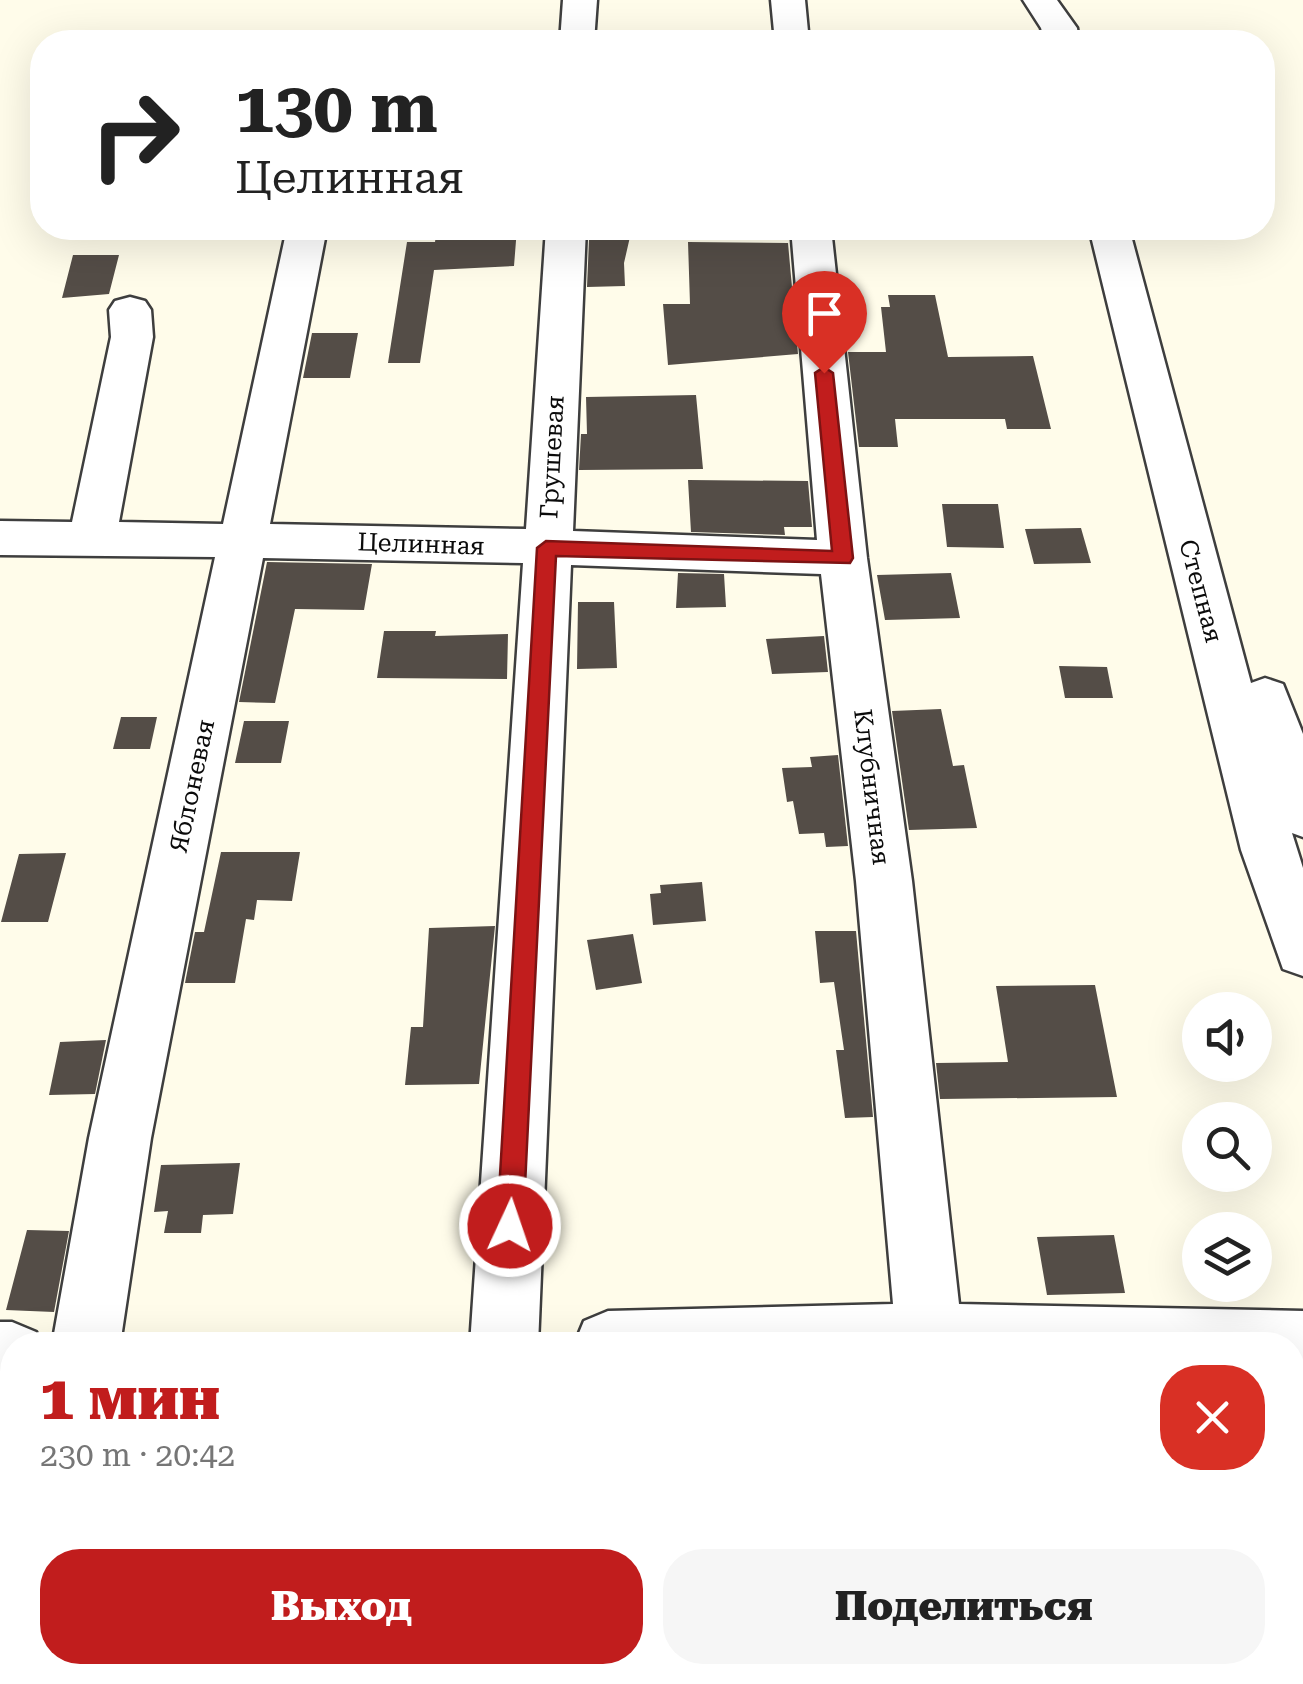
<!DOCTYPE html>
<html lang="ru">
<head>
<meta charset="utf-8">
<style>
	body { margin:0; font-family:"Roboto Serif",serif; background:#f6f6f6; color:#222; height:100vh; display:flex; flex-direction:column; font-size:38px; white-space:nowrap }
	* { box-sizing:border-box; margin:0 }
	p { font-size:32px; color:#767676 }
	.icon { flex:none; width:55px; height:55px; fill:none; stroke:currentColor; stroke-width:2; stroke-linecap:round; stroke-linejoin:round }
	.map { position:relative; flex:1; overflow:hidden }
	.panel { position:absolute; left:0px; top:1332px; width:1305px; height:352px; display:flex; flex-direction:column; background:#fff; border-radius:40px 40px 0 0; box-shadow:0 10px 40px #0002 }
	.panel>* { flex:none }
	.banner { position:absolute; left:30px; top:30px; width:1245px; height:210px; border-radius:40px; box-shadow:0 10px 40px #0002; background:#fff; color:#222; overflow:hidden }
	.tools { position:absolute; left:1182px; top:992px; display:grid; gap:20px }
	.tools a { display:grid; place-items:center; width:90px; height:90px; border-radius:50%; background:#fff; box-shadow:0 10px 40px #0002; font-size:50px }
	.pin { position:absolute; display:grid; place-items:center; width:85px; height:85px; color:#fff; margin:-102px -42px; border-radius:50% 50% 50% 0; rotate:-45deg; box-shadow:0 0 10px #0007 }
	.pin .icon { rotate:45deg }
	.me { position:absolute; width:110px; margin:-55px; rotate:3deg; stroke-linejoin:round; filter:drop-shadow(0 0 8px #0008) }
	.turn { display:flex; align-items:center; gap:35px; height:210px; padding:0 40px; font-size:45px }
	.turn .icon { width:130px; height:130px; stroke-width:2.5 }
	.turn b { display:block; font-size:70px; line-height:85px }
	.round { display:grid; place-items:center; flex:none; width:105px; height:105px; border-radius:40px; background:#f6f6f6 }
	.overview { display:flex; align-items:center; justify-content:space-between; height:170px; padding:0 40px }
	h1 { font-size:60px; font-weight:800; line-height:75px; color:#c11d1d }
	.action { display:flex; gap:20px; margin-top:auto; padding:20px 40px }
	.action a { flex:1; height:115px; border-radius:40px; background:#c11d1d; color:#fff; font-size:40px; font-weight:800; line-height:115px; text-align:center }
	.action a+a { background:#f6f6f6; color:#222 }
	.map>svg:first-child { display:block }
	.building { fill:#544d47 }
	.lines { fill:none; stroke-linecap:round; stroke-linejoin:round }
	.minor-casing { stroke:#3e3e3e; stroke-width:5 }
	.minor { fill:#fff; fill-rule:evenodd }
	.route { fill:#c11d1d; stroke:#7d1313; stroke-width:2.5 }
	.labels { text-anchor:middle; dominant-baseline:central; stroke-width:10; stroke-linejoin:round; paint-order:stroke }
	.street-label { font-size:25px; fill:#0b0b0b; stroke:#fff }
</style>
</head>
<body>
<div class="map">
<svg width="1303" height="1684" viewBox="0 0 1303 1684">
	<rect width="100%" height="100%" fill="#fffcea"/>
	<!-- building -->
	<path class="building" d="M 437,228 L 517,228 L 514,266 L 434,270 L 420,363 L 388,363 L 407,242 L 435,242 Z
		M 594,228 L 632,228 L 624,263 L 625,286 L 587,287 L 589,240 L 593,240 Z
		M 688,242 L 788,243 L 798,354 L 668,365 L 663,304 L 690,304 Z
		M 73,255 L 119,255 L 109,294 L 62,298 Z
		M 888,295 L 935,295 L 948,357 L 1033,356 L 1051,429 L 1007,429 L 1005,419 L 895,419 L 898,447 L 859,447 L 848,352 L 886,352 L 881,307 L 890,307 Z
		M 312,333 L 358,333 L 350,378 L 303,378 Z
		M 696,395 L 703,469 L 579,470 L 581,434 L 587,434 L 586,397 Z
		M 688,480 L 808,481 L 812,527 L 784,527 L 785,535 L 691,532 Z
		M 942,504 L 998,504 L 1004,548 L 947,547 Z
		M 1081,528 L 1091,563 L 1034,564 L 1025,529 Z
		M 267,562 L 372,564 L 364,610 L 295,609 L 275,703 L 239,702 Z
		M 678,573 L 724,574 L 726,607 L 676,608 Z
		M 951,573 L 960,618 L 885,620 L 877,575 Z
		M 578,602 L 614,602 L 617,668 L 577,669 Z
		M 384,631 L 436,631 L 435,636 L 508,634 L 507,679 L 377,678 Z
		M 824,636 L 828,672 L 772,674 L 766,639 Z
		M 1059,666 L 1107,667 L 1113,698 L 1065,698 Z
		M 941,709 L 953,766 L 964,765 L 977,828 L 909,830 L 892,711 Z
		M 121,717 L 157,717 L 150,749 L 113,749 Z
		M 244,721 L 289,721 L 281,763 L 235,763 Z
		M 838,755 L 848,846 L 826,847 L 824,833 L 799,834 L 793,801 L 787,802 L 782,768 L 812,767 L 810,757 Z
		M 221,852 L 300,852 L 292,901 L 257,900 L 254,920 L 246,919 L 235,983 L 185,983 L 195,932 L 204,932 Z
		M 66,853 L 48,922 L 1,922 L 19,854 Z
		M 702,882 L 706,921 L 653,925 L 650,894 L 661,893 L 660,885 Z
		M 495,926 L 479,1084 L 405,1085 L 411,1027 L 423,1027 L 429,928 Z
		M 815,931 L 856,931 L 873,1117 L 845,1118 L 836,1050 L 844,1050 L 834,982 L 820,983 Z
		M 633,934 L 642,983 L 596,990 L 587,940 Z
		M 1095,985 L 1117,1097 L 940,1099 L 936,1063 L 1008,1062 L 996,986 Z
		M 106,1040 L 95,1094 L 49,1095 L 60,1042 Z
		M 240,1163 L 233,1214 L 203,1215 L 201,1233 L 164,1233 L 168,1211 L 154,1212 L 161,1165 Z
		M 27,1230 L 69,1231 L 54,1312 L 6,1310 Z
		M 1114,1235 L 1125,1293 L 1047,1295 L 1037,1237 Z"/>
	<g class="lines">
		<defs>
			<path id="minor" d="M 563,0 L 597,0 L 594,42 L 560,42 Z
				M 771,0 L 805,0 L 809,42 L 775,42 Z
				M 1023,0 L 1057,0 L 1077,28 L 1079,42 L 1045,42 L 1041,28 Z
				M 287,228 L 327,228 L 270,524 L 526,529 L 546,228 L 586,228 L 573,531 L 817,540 L 791,228 L 831,228 L 867,558 L 912,881 L 959,1304 L 1303,1311 L 1303,1379 L 1292,1378 L 1292,1345 L 574,1345 L 584,1321 L 608,1311 L 893,1304 L 856,881 L 821,574 L 571,565 L 538,1345 L 470,1345 L 523,563 L 263,558 L 151,1138 L 120,1345 L 52,1345 L 89,1138 L 215,557 L 0,555 L 0,521 L 72,522 L 111,337 L 109,310 L 115,301 L 130,297 L 145,301 L 151,310 L 153,337 L 119,522 L 223,524 Z
				M 1089,228 L 1129,228 L 1251,683 L 1265,678 L 1283,684 L 1303,734 L 1303,837 L 1292,833 L 1303,868 L 1303,976 L 1283,969 L 1241,850 Z
				M 0,1322 L 12,1322 L 36,1332 L 41,1345 L 12,1345 L 12,1390 L 0,1390 Z
				M 12,1639 L 12,1672 L 61,1672 L 59,1684 L 0,1684 L 0,1644 Z
				M 450,1672 L 526,1672 L 526,1684 L 450,1684 Z
				M 915,1672 L 991,1672 L 992,1684 L 916,1684 Z"/>
		</defs>
		<!-- minor casing -->
		<use href="#minor" class="minor-casing"/>
		<!-- minor -->
		<use href="#minor" class="minor"/>
	</g>
	<!-- route -->
	<path class="route" d="M 824,367 L 833,373 L 853,558 L 850,563 L 556,556 L 523,1226 L 519,1235 L 510,1238 L 501,1235 L 497,1226 L 537,548 L 546,541 L 832,551 L 815,373 Z"/>
	<g class="labels">
		<!-- street labels -->
		<g class="street-label">
			<text transform="translate(552 457) rotate(-87)">Грушевая</text>
			<text transform="translate(421 544) rotate(2)">Целинная</text>
			<text transform="translate(1201 591) rotate(75)">Степная</text>
			<text transform="translate(192 786) rotate(-78)">Яблоневая</text>
			<text transform="translate(872 787) rotate(83)">Клубничная</text>
		</g>
	</g>
</svg>
<div class="tools">
<a><svg class="icon" aria-label="sound" viewBox="0 0 24 24"><path d="M4 9h4l5-4v14l-5-4H4zM17 9q2 3 0 6"/></svg></a>
<a><svg class="icon" aria-label="search" viewBox="0 0 24 24"><circle cx="10" cy="10" r="6"/><path d="M15 15l6 6"/></svg></a>
<a><svg class="icon" aria-label="layers" viewBox="0 0 24 24"><path d="M12 4l9 5-9 5-9-5zM3 14l9 5 9-5"/></svg></a>
</div>
<div class="pin" style="left:824px;top:373px;background:#d93025"><svg class="icon" aria-label="arrive" viewBox="0 0 24 24"><path d="M6 21V4h12l-3 4 3 4H6"/></svg></div>
<svg class="me" style="left:510px;top:1226px" viewBox="-20 -20 40 40"><circle r="17" fill="#c11d1d" stroke="#fff" stroke-width="3"/><path d="M0-11L8 9 0 5-8 9z" fill="#fff"/></svg>
<div class="banner">
<div class="turn"><svg class="icon" aria-label="right" viewBox="0 0 24 24"><path d="M7 20v-9h11M14 6l5 5-5 5"/></svg><div><b>130 m</b>Целинная</div></div>
</div>
<section class="panel">
<div class="overview"><div><h1>1 мин</h1><p>230 m · 20:42</p></div><a class="round" style="background:#d93025;color:#fff"><svg class="icon" aria-label="close" viewBox="0 0 24 24"><path d="M6 6l12 12M18 6L6 18"/></svg></a></div>
<div class="action"><a>Выход</a><a>Поделиться</a></div>
</section>
</div>
</body>
</html>
